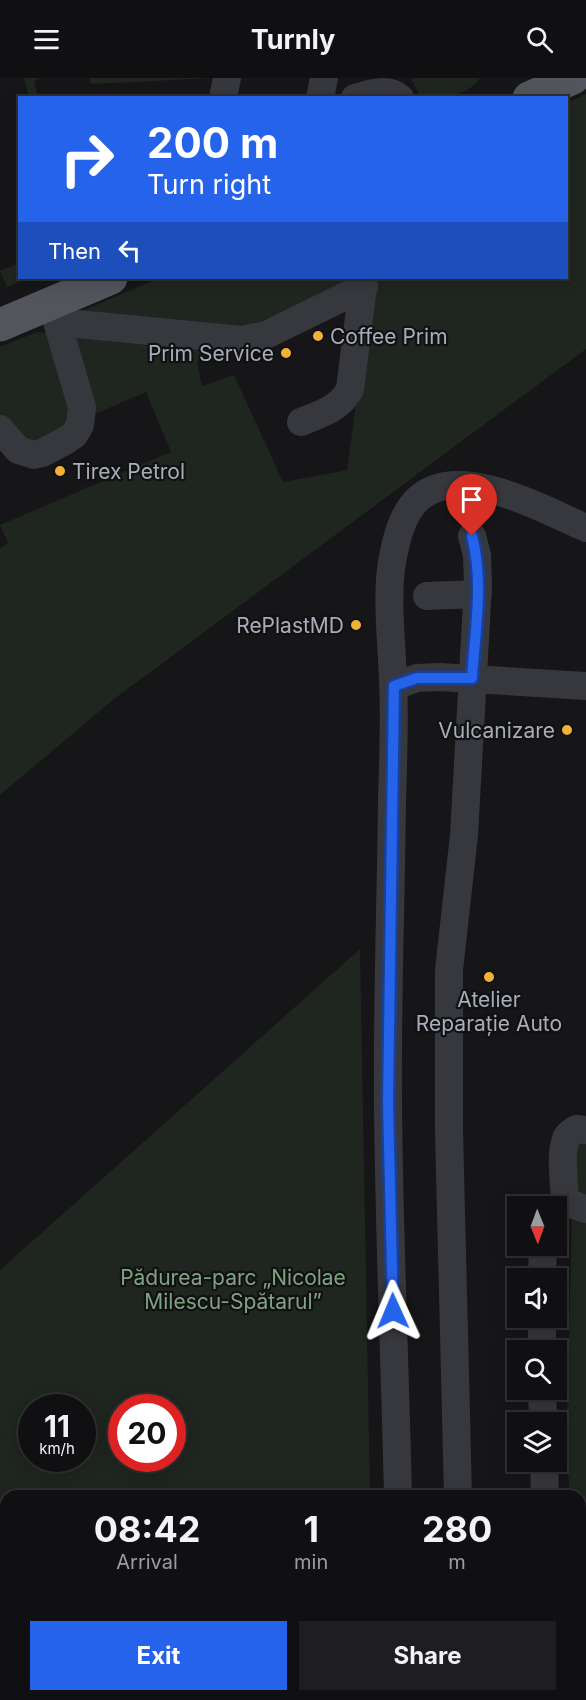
<!DOCTYPE html>
<html lang="en">
<head>
<meta charset="utf-8">
<style>
	body { margin:0; font-family:Inter,sans-serif; background:#1e1e20; color:#f1f3f6; height:100vh; display:flex; flex-direction:column; font-size:22px; white-space:nowrap }
	* { box-sizing:border-box; margin:0 }
	p { font-size:20px; color:#9c9d9f }
	.icon { flex:none; width:33px; height:33px; fill:none; stroke:currentColor; stroke-width:2; stroke-linecap:round; stroke-linejoin:round }
	.map { position:relative; flex:1; overflow:hidden }
	.panel { position:absolute; left:0px; top:1412px; width:586px; height:212px; display:flex; flex-direction:column; background:#101012; border-radius:18px 18px 0 0; box-shadow:0 3px 15px #0003,0 0 0 2px #303032 }
	.panel>* { flex:none }
	.top-card { position:absolute; left:18px; top:18px; width:550px; height:183px; border-radius:0px; box-shadow:0 3px 15px #0003,0 0 0 2px #303032; background:#2563eb; color:#fff; overflow:hidden }
	.needle { width:39px; rotate:179deg }
	.fabs { position:absolute; left:507px; top:1118px; display:grid; gap:12px }
	.fabs a { display:grid; place-items:center; width:60px; height:60px; border-radius:0px; background:#101012; box-shadow:0 3px 15px #0003,0 0 0 2px #303032; font-size:30px }
	.speed { position:absolute; left:18px; top:1316px; display:flex; gap:12px; font-size:30px; font-weight:700; text-align:center }
	.speed>* { display:grid; place-content:center; width:78px; height:78px; border-radius:50%; background:#101012; box-shadow:0 3px 15px #0003,0 0 0 2px #303032; line-height:1 }
	.speed small { font-size:15px; font-weight:400 }
	.speed .limit { border:9px solid #d22; background:#fff; color:#111 }
	.pin { position:absolute; display:grid; place-items:center; width:51px; height:51px; color:#fff; margin:-62px -26px; border-radius:50% 50% 50% 0; rotate:-45deg; box-shadow:0 0 6px #0007 }
	.pin .icon { rotate:45deg }
	.me { position:absolute; width:66px; margin:-33px; rotate:359deg; stroke-linejoin:round; filter:drop-shadow(0 0 4px #0008) }
	.turn { display:flex; align-items:center; gap:21px; height:126px; padding:0 30px; font-size:27px }
	.turn .icon { width:78px; height:78px; stroke-width:2.5 }
	.turn b { display:block; font-size:42px; line-height:51px }
	.then { display:flex; align-items:center; height:57px; padding:0 30px; background:#0003; gap:12px; font-size:22px }
	.eta { display:flex; justify-content:space-evenly; align-items:center; height:102px; text-align:center }
	.eta b { font-size:36px; font-weight:700; line-height:42px }
	.action { display:flex; gap:12px; margin-top:auto; padding:12px 30px }
	.action a { flex:1; height:69px; border-radius:0px; background:#2563eb; color:#fff; font-size:24px; font-weight:700; line-height:69px; text-align:center }
	.action a+a { background:#1e1e20; color:#f1f3f6 }
	header { display:flex; justify-content:space-between; align-items:center; height:78px; padding:0 30px; background:#101012; font-size:27px; font-weight:700 }
	.map>svg:first-child { display:block }
	.green { fill:#1e261f; fill-rule:evenodd }
	.lines { fill:none; stroke-linecap:round; stroke-linejoin:round }
	.minor { stroke:#37383d; stroke-width:28 }
	.major { stroke:#53555c; stroke-width:33 }
	.route-casing { stroke:#184099; stroke-width:15 }
	.route { stroke:#2563eb; stroke-width:10 }
	.poi-dot { fill:#f2b134; stroke:#111113; stroke-width:2 }
	.labels { text-anchor:middle; dominant-baseline:central; stroke-width:4.5; stroke-linejoin:round; paint-order:stroke }
	.poi-label { font-size:21px; fill:#a8adb8; stroke:#111113; text-anchor:end }
	.park-label { font-size:21px; fill:#7fa381; stroke:#111113 }
</style>
</head>
<body>
<header><svg class="icon" aria-label="menu" viewBox="0 0 24 24"><path d="M4 6h16M4 12h16M4 18h16"/></svg>Turnly<svg class="icon" aria-label="search" viewBox="0 0 24 24"><circle cx="10" cy="10" r="6"/><path d="M15 15l6 6"/></svg></header>
<div class="map">
<svg width="586" height="1622" viewBox="0 0 586 1622">
	<rect width="100%" height="100%" fill="#161618"/>
	<!-- green -->
	<path class="green" d="M 24,0 L 41,0 L 34,3 L 38,19 L 29,19 Z
		M 89,0 L 213,0 L 91,6 Z
		M 411,0 L 480,0 C 467,19 442,20 421,20 Z
		M 586,16 L 586,271 L 114,621 L 0,717 L 0,471 L 8,465 L 0,447 L 171,374 L 146,314 L 90,338 L 71,267 L 77,258 L 208,269 L 197,284 L 202,308 L 234,297 L 283,404 L 347,392 L 373,200 L 567,200 L 567,25 Z
		M 19,185 L 20,200 L 28,200 L 7,209 L 0,193 Z
		M 159,200 L 354,200 L 354,202 L 240,253 L 82,233 Z
		M 37,254 L 46,255 L 73,331 L 66,355 L 25,369 L 0,337 L 0,269 Z
		M 360,871 L 370,1417 L 6,1418 L 6,1617 L 375,1617 L 375,1622 L 0,1622 L 0,1192 ZM 32,1329 L 82,1329 L 82,1380 L 32,1380 ZM 122,1329 L 172,1329 L 172,1380 L 122,1380 Z
		M 576,1064 L 586,1065 L 586,1122 L 575,1119 Z
		M 572,1135 L 586,1139 L 586,1622 L 574,1622 L 574,1617 L 580,1617 L 580,1418 L 569,1418 L 567,1336 Z"/>
	<g class="lines">
		<!-- minor -->
		<path class="minor" d="M 223,20 L 227,0
			M 320,20 L 324,0
			M 355,20 C 369,16 388,9 400,20
			M 57,244 L 242,262 L 266,257 L 364,209
			M 301,344 C 320,336 340,331 350,311 L 364,200
			M 0,351 L 18,372 L 34,377 L 42,375 L 65,363 L 74,357 L 80,347 L 82,329 L 52,227
			M 427,518 L 478,516
			M 394,608 L 417,600 L 439,599 L 586,608
			M 586,1052 L 576,1051 C 572,1054 567,1057 566,1061 C 560,1075 564,1105 565,1120 L 568,1125 L 586,1131
			M 542,1200 L 543,1167
			M 542,1239 L 542,1272
			M 542,1311 L 543,1344
			M 544,1383 L 545,1418
			M 398,1418 C 395,1287 389,1156 388,1025 C 387,924 391,823 392,722 C 393,683 395,643 393,603 C 392,567 386,520 392,484 C 396,462 402,435 419,420 C 460,384 544,432 586,450
			M 458,1418 L 449,1053 L 449,892 L 464,757 L 478,507 L 477,477 L 472,458
			M 403,1617 L 403,1622
			M 462,1617 L 463,1622
			M 550,1617 L 550,1622"/>
		<!-- major -->
		<path class="major" d="M 529,20 L 573,0
			M 0,247 L 111,200"/>
	</g>
	<g class="lines">
		<defs>
			<path id="route" d="M 393,1233 L 388,1025 L 394,608 L 417,600 L 472,600 C 475,553 484,504 472,458"/>
		</defs>
		<!-- route casing -->
		<use href="#route" class="route-casing"/>
		<!-- route -->
		<use href="#route" class="route"/>
	</g>
	<!-- markers -->
	<g class="poi-dot">
		<circle cx="318" cy="258" r="6"/>
		<circle cx="286" cy="275" r="6"/>
		<circle cx="60" cy="393" r="6"/>
		<circle cx="356" cy="547" r="6"/>
		<circle cx="567" cy="652" r="6"/>
		<circle cx="489" cy="899" r="6"/>
	</g>
	<g class="labels">
		<!-- poi labels -->
		<g class="poi-label">
			<text x="330" y="258" text-anchor="start">Coffee Prim</text>
			<text x="274" y="275">Prim Service</text>
			<text x="72" y="393" text-anchor="start">Tirex Petrol</text>
			<text x="344" y="547">RePlastMD</text>
			<text x="555" y="652">Vulcanizare</text>
			<text x="489" y="921" text-anchor="middle">Atelier<tspan x="489" dy="24">Reparație Auto</tspan></text>
		</g>
		<!-- park labels -->
		<g class="park-label">
			<text x="233" y="1199">Pădurea-parc „Nicolae<tspan x="233" dy="24">Milescu-Spătarul”</tspan></text>
		</g>
	</g>
</svg>
<div class="fabs">
<a><svg class="needle" viewBox="-14 -14 28 28"><path d="M0-13l5 13h-10z" fill="#e53935"/><path d="M0 13l5-13h-10z" fill="#9c9d9f"/></svg></a>
<a><svg class="icon" aria-label="sound" viewBox="0 0 24 24"><path d="M4 9h4l5-4v14l-5-4H4zM17 9q2 3 0 6"/></svg></a>
<a><svg class="icon" aria-label="search" viewBox="0 0 24 24"><circle cx="10" cy="10" r="6"/><path d="M15 15l6 6"/></svg></a>
<a><svg class="icon" aria-label="layers" viewBox="0 0 24 24"><path d="M12 4l9 5-9 5-9-5zM3 14l9 5 9-5"/></svg></a>
</div>
<div class="speed"><div>11<small>km/h</small></div><div class="limit">20</div></div>
<div class="pin" style="left:472px;top:458px;background:#d93025"><svg class="icon" aria-label="arrive" viewBox="0 0 24 24"><path d="M6 21V4h12l-3 4 3 4H6"/></svg></div>
<svg class="me" style="left:393px;top:1233px" viewBox="-20 -20 40 40"><path d="M0-17L14 15 0 8-14 15z" fill="#2563eb" stroke="#fff" stroke-width="4"/></svg>
<div class="top-card">
<div class="turn"><svg class="icon" aria-label="right" viewBox="0 0 24 24"><path d="M7 20v-9h11M14 6l5 5-5 5"/></svg><div><b>200 m</b>Turn right</div></div>
<div class="then">Then<svg class="icon" aria-label="left" viewBox="0 0 24 24"><path d="M17 20v-9H6M10 6l-5 5 5 5"/></svg></div>
</div>
<section class="panel">
<div class="eta">
<div><b>08:42</b><p>Arrival</p></div>
<div><b>1</b><p>min</p></div>
<div><b>280</b><p>m</p></div>
</div>
<div class="action"><a>Exit</a><a>Share</a></div>
</section>
</div>
</body>
</html>
